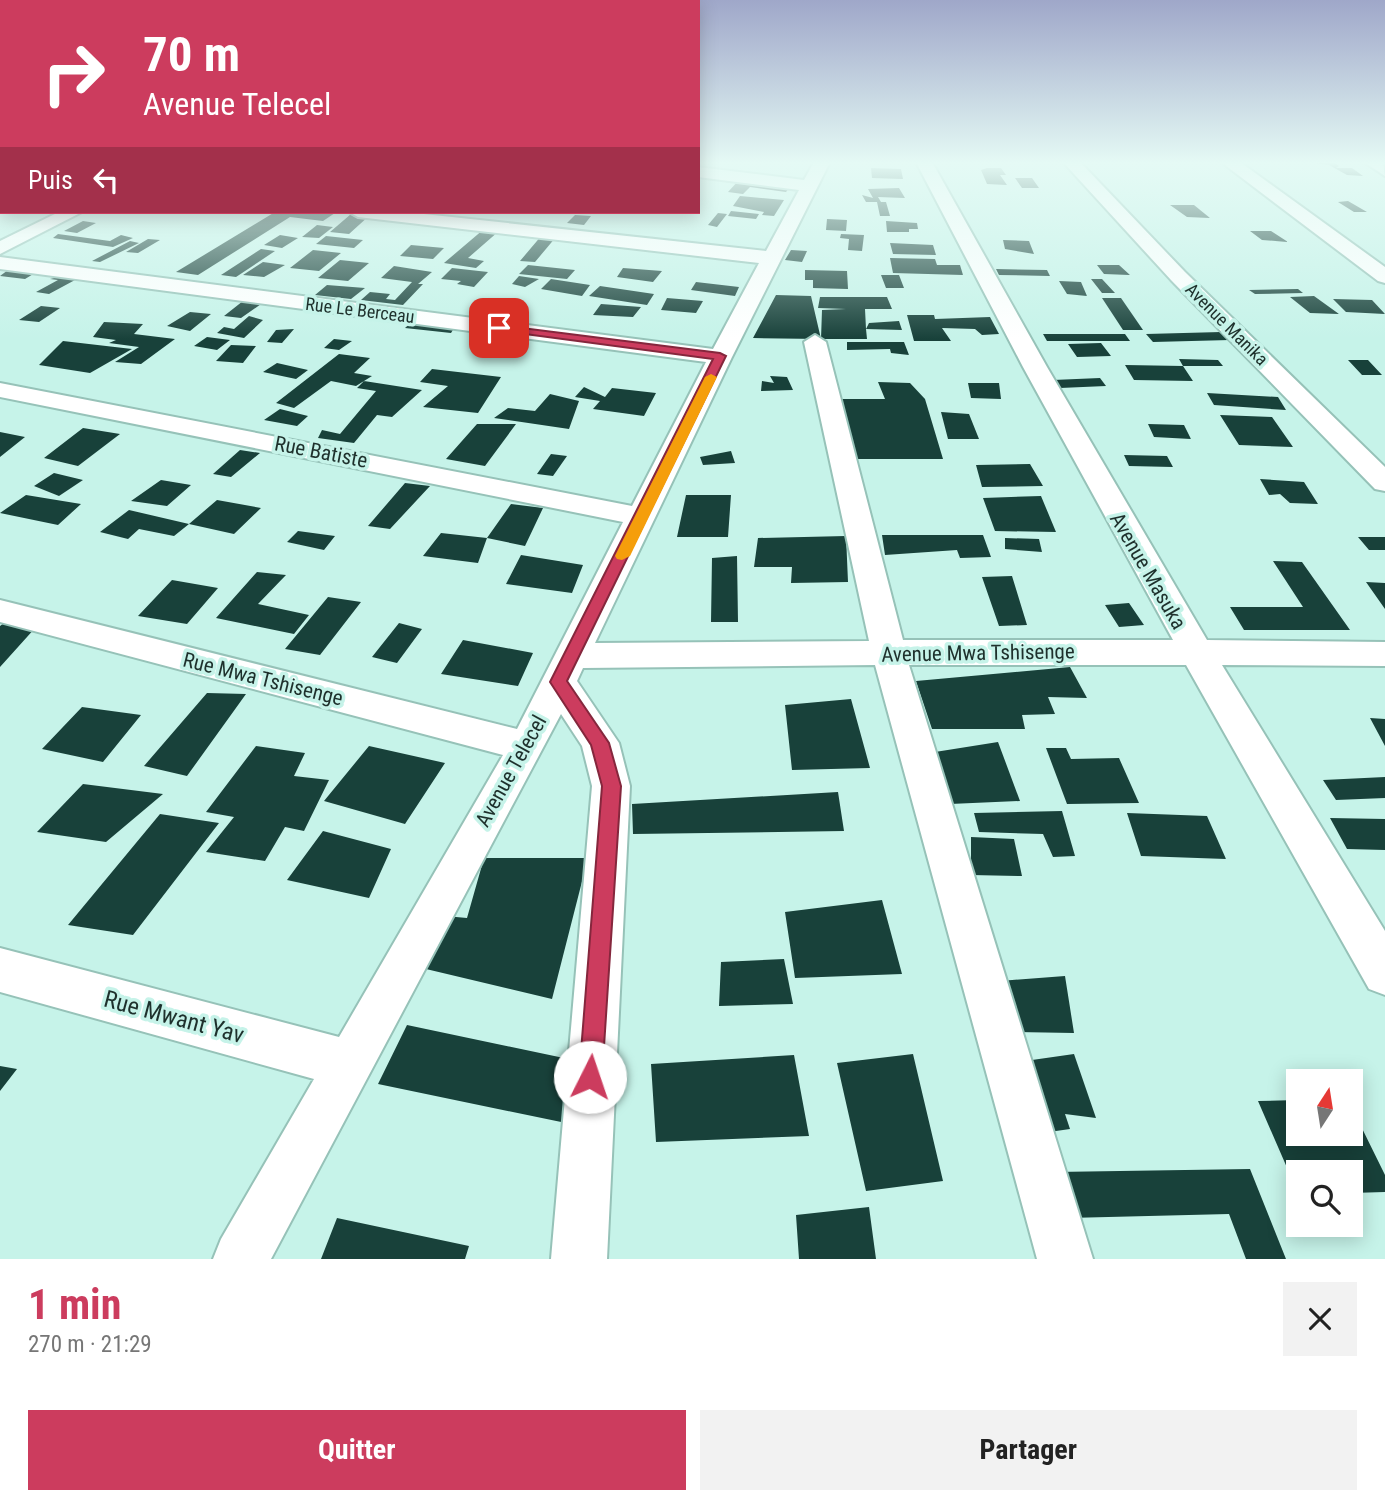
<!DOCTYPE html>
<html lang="fr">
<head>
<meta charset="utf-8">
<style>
	body { margin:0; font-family:"Roboto Condensed",sans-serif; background:#f2f2f2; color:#222; height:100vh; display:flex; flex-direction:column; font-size:26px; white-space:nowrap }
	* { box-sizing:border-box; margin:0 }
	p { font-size:23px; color:#767676 }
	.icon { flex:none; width:38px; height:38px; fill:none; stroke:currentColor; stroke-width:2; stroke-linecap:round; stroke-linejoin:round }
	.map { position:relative; height:1259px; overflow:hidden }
	.side { display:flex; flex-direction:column; background:#fff; flex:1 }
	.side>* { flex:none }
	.top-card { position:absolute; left:0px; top:0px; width:700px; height:214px; box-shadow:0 4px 18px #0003; background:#cc3c5e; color:#fff; overflow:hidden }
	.needle { width:46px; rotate:12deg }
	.controls { position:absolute; left:1286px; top:1069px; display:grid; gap:14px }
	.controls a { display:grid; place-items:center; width:77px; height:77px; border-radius:0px; background:#fff; box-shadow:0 4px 18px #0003; font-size:35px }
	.pin { position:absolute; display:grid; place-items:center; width:60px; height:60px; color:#fff; margin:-30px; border-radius:14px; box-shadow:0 4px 10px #0006 }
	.me { position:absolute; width:77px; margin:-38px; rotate:4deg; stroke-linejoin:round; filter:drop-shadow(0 0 5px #0008) }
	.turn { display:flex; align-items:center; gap:24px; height:147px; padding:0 28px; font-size:32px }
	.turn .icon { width:91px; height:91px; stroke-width:2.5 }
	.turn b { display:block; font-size:49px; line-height:60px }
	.then { display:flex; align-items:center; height:66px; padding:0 28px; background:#0003; gap:14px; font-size:26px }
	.round { display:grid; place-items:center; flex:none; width:74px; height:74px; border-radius:0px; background:#f2f2f2 }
	.overview { display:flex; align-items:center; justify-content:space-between; height:119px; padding:0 28px }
	h1 { font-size:42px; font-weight:700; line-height:52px; color:#cc3c5e }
	.button { display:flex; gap:14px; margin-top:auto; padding:14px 28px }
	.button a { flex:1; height:80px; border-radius:0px; background:#cc3c5e; color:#fff; font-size:28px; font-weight:700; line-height:80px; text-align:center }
	.button a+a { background:#f2f2f2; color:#222 }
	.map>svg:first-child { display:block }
	.building { fill:#18413a }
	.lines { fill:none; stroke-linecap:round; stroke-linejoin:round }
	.street-casing { stroke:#96c2b8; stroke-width:4 }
	.street { fill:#fff; fill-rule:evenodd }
	.route { fill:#cc3c5e; stroke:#85273d; stroke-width:2 }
	.slow { fill:#f59e0b }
	.labels { text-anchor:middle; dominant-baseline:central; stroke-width:7; stroke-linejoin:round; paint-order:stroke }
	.far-street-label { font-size:18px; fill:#1e302c; stroke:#c6f3e9 }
	.street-label { font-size:21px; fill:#1e302c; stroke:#c6f3e9 }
	.near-street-label { font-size:24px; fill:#1e302c; stroke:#c6f3e9 }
</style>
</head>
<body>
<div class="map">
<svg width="1385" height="1259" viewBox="0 0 1385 1259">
	<rect width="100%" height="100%" fill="#c6f3e9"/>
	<!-- building -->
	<path class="building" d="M 1306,162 L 1333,162 L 1339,166 L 1336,168 L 1352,168 L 1363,176 L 1347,175 L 1329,165 Z
		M 871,168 L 901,169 L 903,179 L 872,178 Z
		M 987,168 L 1001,168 L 1006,175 L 1000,175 L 1007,185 L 987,184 L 981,170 Z
		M 1015,178 L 1032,178 L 1039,188 L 1022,188 Z
		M 739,180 L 790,187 L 786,192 L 750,187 L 743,194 L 728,192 Z
		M 899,188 L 905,198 L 878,197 L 881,202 L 886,202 L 890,216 L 880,216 L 877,202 L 866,202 L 862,195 L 873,198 L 868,189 Z
		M 740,196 L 784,200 L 774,216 L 762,215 L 764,212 L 733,206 Z
		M 1348,201 L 1367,212 L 1354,212 L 1338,202 Z
		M 1170,205 L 1194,205 L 1210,218 L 1187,217 Z
		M 731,211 L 759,214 L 756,219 L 728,216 Z
		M 275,212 L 335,213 L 323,221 L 290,217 L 198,275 L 176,272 Z
		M 718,213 L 727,214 L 717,227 L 708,225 Z
		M 351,214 L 370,215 L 349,234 L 330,232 Z
		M 575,215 L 591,216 L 584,225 L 567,223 Z
		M 827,219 L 847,220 L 846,231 L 826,230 Z
		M 83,221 L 96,223 L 77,233 L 64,231 Z
		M 886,221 L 917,223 L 918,229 L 909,229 L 909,232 L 887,232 Z
		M 317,225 L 333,227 L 319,238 L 302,237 Z
		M 484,229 L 499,231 L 468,258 L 484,261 L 476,268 L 444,263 Z
		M 1250,231 L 1271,231 L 1288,242 L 1262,240 Z
		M 58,234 L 110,241 L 121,235 L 133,238 L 113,247 L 53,238 Z
		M 841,234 L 864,235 L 862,251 L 848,250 L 849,239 L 840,238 Z
		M 280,235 L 298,238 L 282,248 L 264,245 Z
		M 542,235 L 556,237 L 535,262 L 520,261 Z
		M 326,236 L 363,240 L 354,248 L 316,244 Z
		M 148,239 L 160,240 L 138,253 L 126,252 Z
		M 1003,240 L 1029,241 L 1034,254 L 1005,249 Z
		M 130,241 L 139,243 L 100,262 L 92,261 Z
		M 890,243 L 933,245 L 936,255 L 893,254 Z
		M 411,245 L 444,248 L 433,259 L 400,256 Z
		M 261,249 L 275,251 L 236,277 L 221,275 Z
		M 313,250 L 341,253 L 319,271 L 290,268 Z
		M 791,250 L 807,251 L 802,262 L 785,260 Z
		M 890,258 L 935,259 L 937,265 L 960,265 L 963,275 L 893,273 Z
		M 340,260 L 369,263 L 348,281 L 318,278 Z
		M 263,262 L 285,265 L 264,277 L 243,275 Z
		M 528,265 L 575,270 L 567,279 L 519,274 Z
		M 1097,265 L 1119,265 L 1130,275 L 1104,274 Z
		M 394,266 L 432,272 L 418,284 L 423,284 L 403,305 L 361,300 L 370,292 L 390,294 L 386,299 L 395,300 L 412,282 L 381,278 Z
		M 452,268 L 488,272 L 474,287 L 457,284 L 461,281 L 441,279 Z
		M 623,268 L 662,271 L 653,282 L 617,277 Z
		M 996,269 L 1047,270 L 1050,276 L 999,275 Z
		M 8,270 L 35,273 L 25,279 L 0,276 Z
		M 805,270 L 847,271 L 848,289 L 813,288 L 813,280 L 805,280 Z
		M 881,275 L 899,275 L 904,288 L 886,288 Z
		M 519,276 L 539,279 L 525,287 L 512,284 Z
		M 59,277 L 75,280 L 49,294 L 36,292 L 58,280 L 50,279 Z
		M 551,279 L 590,285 L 582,296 L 541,289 Z
		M 1091,279 L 1102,279 L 1115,293 L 1102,293 Z
		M 1059,281 L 1081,282 L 1087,296 L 1067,294 Z
		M 696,282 L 739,287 L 735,296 L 691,290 Z
		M 327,285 L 365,288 L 351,299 L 315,295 Z
		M 600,286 L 654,294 L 647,305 L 589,296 Z
		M 1298,289 L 1303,293 L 1255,294 L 1249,290 Z
		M 776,295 L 811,296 L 821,339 L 822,310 L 846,309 L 818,308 L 820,297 L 887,297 L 892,309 L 865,309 L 866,329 L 869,323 L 899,321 L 902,330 L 866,329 L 867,339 L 821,339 L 753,338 Z
		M 1314,296 L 1339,314 L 1310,313 L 1290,297 Z
		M 667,298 L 703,301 L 696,313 L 661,310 Z
		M 1102,298 L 1121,298 L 1143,330 L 1123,330 Z
		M 1333,299 L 1372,300 L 1385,314 L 1346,312 Z
		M 243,301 L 264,302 L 241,318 L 224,316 Z
		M 601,304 L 641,307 L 633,317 L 593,315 Z
		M 41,306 L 60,308 L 39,322 L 19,320 Z
		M 190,312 L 211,314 L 190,331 L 167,326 Z
		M 907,315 L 934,315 L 935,319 L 990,317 L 999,334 L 982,335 L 975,329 L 942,328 L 951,341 L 914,341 Z
		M 249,316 L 263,320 L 244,338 L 217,333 L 224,327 L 234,329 Z
		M 414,320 L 456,325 L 451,333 L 405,328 Z
		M 104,322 L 143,324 L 134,334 L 175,339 L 141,364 L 115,362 L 139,347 L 109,343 L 116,340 L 93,337 Z
		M 294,329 L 282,343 L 267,342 L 276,330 Z
		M 1221,332 L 1230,340 L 1153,342 L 1146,334 Z
		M 1043,334 L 1125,334 L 1130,341 L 1047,341 Z
		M 207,337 L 230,340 L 217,350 L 194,346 Z
		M 334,339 L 352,341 L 339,350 L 324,348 Z
		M 63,341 L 132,349 L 90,373 L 39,365 Z
		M 847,342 L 904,342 L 909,355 L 891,353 L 890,349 L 847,350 Z
		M 1101,343 L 1111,356 L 1077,357 L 1068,344 Z
		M 231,345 L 256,346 L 243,363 L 216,361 Z
		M 339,354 L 370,358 L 354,373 L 372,376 L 356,386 L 331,381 L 294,408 L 276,403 Z
		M 1179,359 L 1218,360 L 1223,366 L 1183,366 Z
		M 1348,360 L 1368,360 L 1382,375 L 1362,375 Z
		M 277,363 L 308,370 L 296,379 L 263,372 Z
		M 1125,365 L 1183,366 L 1193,381 L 1134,380 Z
		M 432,369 L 501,377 L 478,413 L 423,407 L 448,386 L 420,382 Z
		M 770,376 L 787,377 L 793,390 L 761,391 L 762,381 L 774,383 Z
		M 1100,378 L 1106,386 L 1060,388 L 1053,380 Z
		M 364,381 L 422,390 L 392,417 L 377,415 L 354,443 L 318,438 L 322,430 L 340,434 L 376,391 L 357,388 Z
		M 878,382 L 910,383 L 925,399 L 943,459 L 851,459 L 842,399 L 885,399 Z
		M 968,383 L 999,383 L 1001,399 L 971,398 Z
		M 584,387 L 605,397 L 612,388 L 656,393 L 644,416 L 593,409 L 600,401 L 575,397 Z
		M 1207,393 L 1278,397 L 1286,410 L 1214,405 Z
		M 550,394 L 579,401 L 569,429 L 494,418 L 508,408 L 535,411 Z
		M 280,409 L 308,416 L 297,426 L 264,420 Z
		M 941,412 L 969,414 L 979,439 L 948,439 Z
		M 1220,415 L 1272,417 L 1293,447 L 1239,445 Z
		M 477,424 L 516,424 L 485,466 L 446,459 Z
		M 1148,424 L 1184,425 L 1191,439 L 1154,437 Z
		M 83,428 L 120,434 L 78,466 L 44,458 Z
		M 0,432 L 25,437 L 0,457 Z
		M 240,450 L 260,453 L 231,477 L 213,474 Z
		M 731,451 L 735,463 L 703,465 L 700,457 Z
		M 551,454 L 567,456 L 553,476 L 537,474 Z
		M 1124,455 L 1167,456 L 1173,467 L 1129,466 Z
		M 1030,464 L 1043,486 L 982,487 L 976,465 Z
		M 54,473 L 83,480 L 59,496 L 34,486 Z
		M 1260,479 L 1304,482 L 1318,504 L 1290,503 L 1280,494 L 1269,495 Z
		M 161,480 L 191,485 L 167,506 L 131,501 Z
		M 405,483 L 430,486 L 390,529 L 368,526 Z
		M 26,495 L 81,504 L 58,525 L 0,513 Z
		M 686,495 L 731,495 L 728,537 L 677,537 Z
		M 1041,496 L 1056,532 L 995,531 L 983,498 Z
		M 217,500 L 261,508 L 234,534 L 189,524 Z
		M 511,504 L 543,508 L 525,546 L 487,538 Z
		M 129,510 L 189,524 L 174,536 L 139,529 L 128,539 L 100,532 Z
		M 298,531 L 335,536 L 324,550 L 287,542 Z
		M 441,533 L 487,538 L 478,563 L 423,556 Z
		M 882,535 L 983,535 L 991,557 L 960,558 L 957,550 L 885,555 Z
		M 846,536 L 848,582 L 791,583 L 792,567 L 754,567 L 758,538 Z
		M 1358,537 L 1385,537 L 1385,550 L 1369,550 Z
		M 1005,538 L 1039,539 L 1042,552 L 1005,549 Z
		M 521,555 L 583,565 L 572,593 L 506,584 Z
		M 737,556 L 738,622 L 711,622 L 712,558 Z
		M 1273,561 L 1302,562 L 1350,630 L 1244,630 L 1230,607 L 1303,607 Z
		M 257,572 L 286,575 L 258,604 L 309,615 L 294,634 L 216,618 Z
		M 1012,576 L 1027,625 L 999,626 L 982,577 Z
		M 172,580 L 218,588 L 187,624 L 138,616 Z
		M 1366,582 L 1385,583 L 1385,609 Z
		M 328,597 L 361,602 L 320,655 L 285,649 Z
		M 1129,603 L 1144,625 L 1119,627 L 1105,605 Z
		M 8,620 L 36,627 L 0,667 L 0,626 Z
		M 399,623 L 422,629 L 397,663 L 372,657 Z
		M 463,640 L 533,653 L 518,686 L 441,674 Z
		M 1070,667 L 1087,698 L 1048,697 L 1055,714 L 1022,715 L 1025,729 L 932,729 L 916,681 Z
		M 207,693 L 246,694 L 187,776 L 144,766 Z
		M 851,699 L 870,768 L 792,770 L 785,705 Z
		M 82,707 L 141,715 L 103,762 L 42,749 Z
		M 1370,718 L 1385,719 L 1385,746 Z
		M 998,742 L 1020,801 L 950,804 L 935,752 Z
		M 256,746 L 305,753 L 294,776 L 329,780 L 304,831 L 285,827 L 265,861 L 206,852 L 234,817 L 206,812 Z
		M 369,746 L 445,763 L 405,824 L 324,801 Z
		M 1046,748 L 1066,748 L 1071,759 L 1119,758 L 1139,803 L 1067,804 Z
		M 1385,777 L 1385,798 L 1336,800 L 1323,780 Z
		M 83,784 L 163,794 L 106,842 L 37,832 Z
		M 838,792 L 844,831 L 633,834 L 632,804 Z
		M 1062,811 L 1075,856 L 1053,857 L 1043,834 L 979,832 L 974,813 Z
		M 1127,813 L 1207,816 L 1226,859 L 1141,856 Z
		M 160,814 L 219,823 L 133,935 L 68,925 Z
		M 1330,818 L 1385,819 L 1385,850 L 1347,849 Z
		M 323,831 L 391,849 L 369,898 L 287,880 Z
		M 971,837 L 1014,839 L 1022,876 L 971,875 Z
		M 484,858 L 588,858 L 552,999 L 426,969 L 445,916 L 467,918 Z
		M 882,900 L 902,974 L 795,978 L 785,912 Z
		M 784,959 L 793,1004 L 719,1006 L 721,962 Z
		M 1065,976 L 1074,1033 L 1014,1032 L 1000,981 Z
		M 407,1025 L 578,1061 L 566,1123 L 378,1084 Z
		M 913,1054 L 943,1181 L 866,1191 L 837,1063 Z
		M 1074,1054 L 1096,1118 L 1065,1114 L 1070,1129 L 1049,1132 L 1025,1061 Z
		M 794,1055 L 809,1136 L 656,1142 L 651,1064 Z
		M 0,1066 L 17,1069 L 0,1091 Z
		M 1298,1100 L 1298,1134 L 1351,1134 L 1351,1106 L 1385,1175 L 1385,1192 L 1351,1193 L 1351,1172 L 1298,1172 L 1298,1193 L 1258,1101 Z
		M 1250,1169 L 1286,1259 L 1246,1259 L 1229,1214 L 1068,1218 L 1055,1172 Z
		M 869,1207 L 876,1259 L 799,1259 L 796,1215 Z
		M 337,1218 L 469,1246 L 465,1259 L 321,1259 Z"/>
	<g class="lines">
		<defs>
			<path id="street" d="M 814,162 L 830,162 L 732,357 L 595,643 L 869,641 L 804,342 L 815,335 L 826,342 L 903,640 L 1173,640 L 1023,367 L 916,162 L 932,162 L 1047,367 L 1207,640 L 1385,642 L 1385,666 L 1222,665 L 1385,931 L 1385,995 L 1369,989 L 1186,665 L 909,665 L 1093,1259 L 1037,1259 L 875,665 L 583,668 L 577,681 L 619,743 L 630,786 L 607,1259 L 551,1259 L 592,786 L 582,746 L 561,714 L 271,1259 L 213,1259 L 221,1239 L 314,1079 L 0,992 L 0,948 L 339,1037 L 503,755 L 0,622 L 0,600 L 517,729 L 623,522 L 0,397 L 0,383 L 632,506 L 706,362 L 0,269 L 0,257 L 713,349 L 759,263 L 358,217 L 349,212 L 405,212 L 766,251 L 799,190 L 698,177 L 698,167 L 804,180 Z
				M 1063,162 L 1080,162 L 1185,272 L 1385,467 L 1385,491 L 1375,489 L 1171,280 Z
				M 1221,162 L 1240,162 L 1385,267 L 1385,283 L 1378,281 Z
				M 1364,162 L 1383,162 L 1385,176 Z
				M 59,212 L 82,212 L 0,254 L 0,241 Z"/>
		</defs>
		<!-- street casing -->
		<use href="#street" class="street-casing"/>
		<!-- street -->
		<use href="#street" class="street"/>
	</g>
	<!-- sky -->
	<linearGradient id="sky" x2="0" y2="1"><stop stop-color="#9fa7c9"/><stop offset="0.48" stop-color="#e5faf5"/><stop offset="1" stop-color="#e5faf5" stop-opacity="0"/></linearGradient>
	<rect width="1385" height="339" fill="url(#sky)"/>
	<!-- route -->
	<path class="route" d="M 499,325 L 720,353 L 726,356 L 567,681 L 609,743 L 621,786 L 602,1077 L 599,1086 L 590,1089 L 582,1086 L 579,1077 L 602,786 L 591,745 L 550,682 L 713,359 L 495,330 L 495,326 Z"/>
	<!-- slow -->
	<path class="slow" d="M 711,374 L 717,377 L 630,556 L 622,560 L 617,559 L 615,556 L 705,377 Z"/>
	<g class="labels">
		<!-- far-street labels -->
		<g class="far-street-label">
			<text transform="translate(360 310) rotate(7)">Rue Le Berceau</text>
			<text transform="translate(1227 324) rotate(45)">Avenue Manika</text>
		</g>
		<!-- street labels -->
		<g class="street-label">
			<text transform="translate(321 452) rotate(11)">Rue Batiste</text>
			<text transform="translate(1148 571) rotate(60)">Avenue Masuka</text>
			<text transform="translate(978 653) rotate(-1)">Avenue Mwa Tshisenge</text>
			<text transform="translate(263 679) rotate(14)">Rue Mwa Tshisenge</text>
			<text transform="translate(511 771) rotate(-61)">Avenue Telecel</text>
		</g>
		<!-- near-street labels -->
		<g class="near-street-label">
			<text transform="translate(174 1017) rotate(15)">Rue Mwant Yav</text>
		</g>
	</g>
</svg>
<div class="controls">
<a><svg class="needle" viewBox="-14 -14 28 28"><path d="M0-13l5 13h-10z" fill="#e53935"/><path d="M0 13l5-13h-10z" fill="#767676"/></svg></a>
<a><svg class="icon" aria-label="search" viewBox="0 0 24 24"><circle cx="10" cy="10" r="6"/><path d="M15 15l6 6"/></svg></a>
</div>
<div class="pin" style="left:499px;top:328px;background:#d93025"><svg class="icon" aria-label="arrive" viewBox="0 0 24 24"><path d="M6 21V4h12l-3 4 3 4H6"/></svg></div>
<svg class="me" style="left:590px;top:1077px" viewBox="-20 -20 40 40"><circle r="19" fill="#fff"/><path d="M0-13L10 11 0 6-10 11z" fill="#cc3c5e"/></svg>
<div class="top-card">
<div class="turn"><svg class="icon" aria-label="right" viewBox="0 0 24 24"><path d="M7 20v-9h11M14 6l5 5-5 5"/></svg><div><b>70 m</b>Avenue Telecel</div></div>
<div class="then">Puis<svg class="icon" aria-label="left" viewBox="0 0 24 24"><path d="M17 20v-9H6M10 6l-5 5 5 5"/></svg></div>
</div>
</div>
<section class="side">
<div class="overview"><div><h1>1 min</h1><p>270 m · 21:29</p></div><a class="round"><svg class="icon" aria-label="close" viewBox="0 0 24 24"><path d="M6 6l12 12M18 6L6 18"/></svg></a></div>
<div class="button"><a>Quitter</a><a>Partager</a></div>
</section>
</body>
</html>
